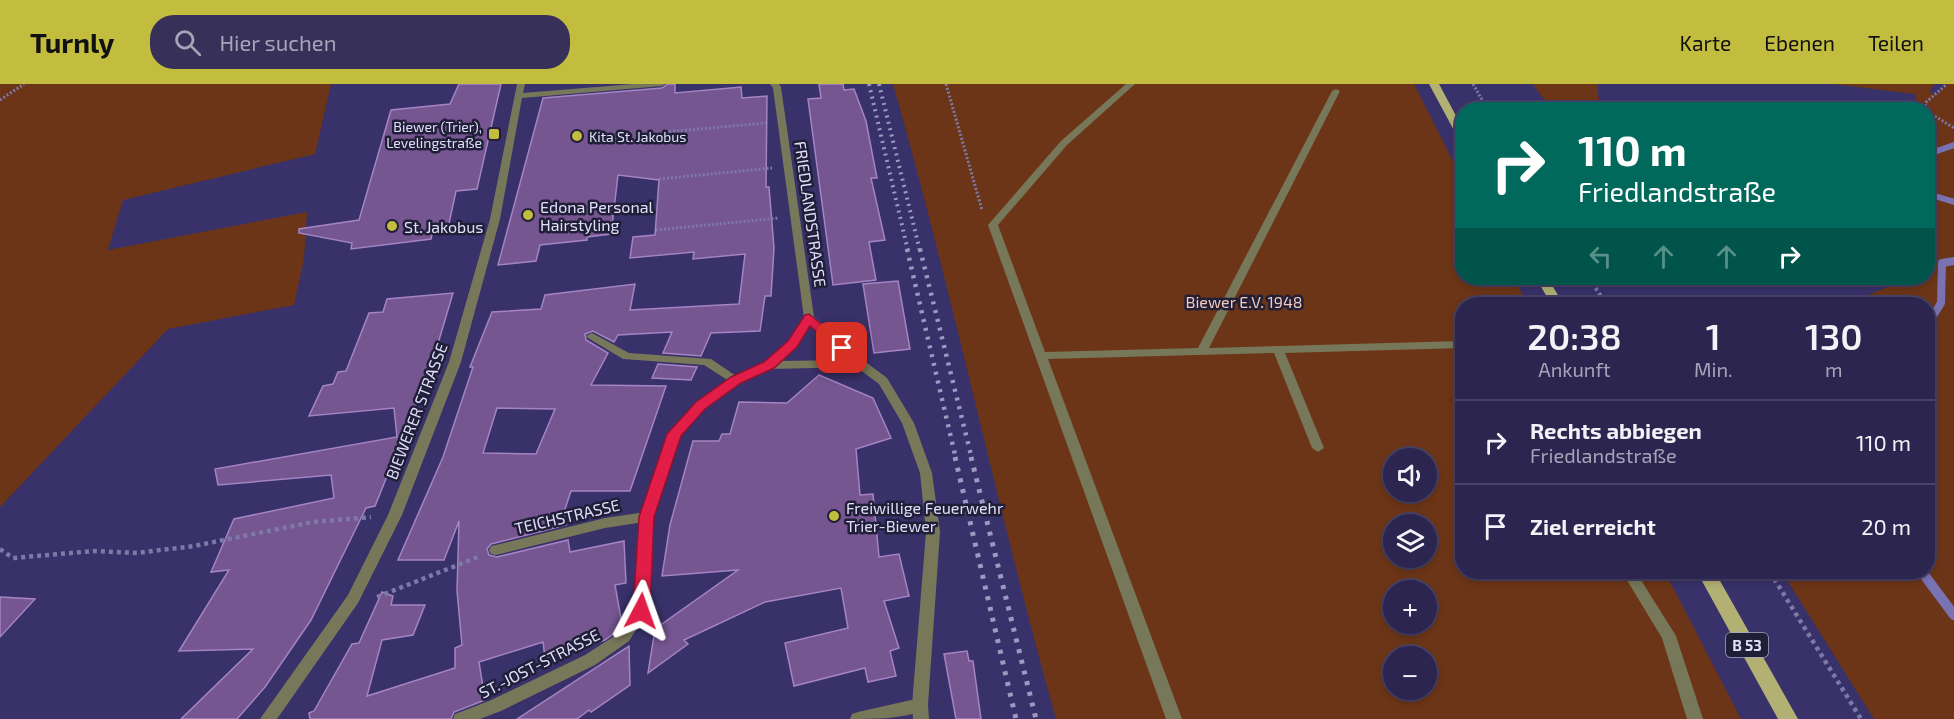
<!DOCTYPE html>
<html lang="de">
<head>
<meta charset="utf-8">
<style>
	body { margin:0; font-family:"Exo 2",sans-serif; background:#37315a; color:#f1f3f6; height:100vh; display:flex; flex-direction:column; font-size:22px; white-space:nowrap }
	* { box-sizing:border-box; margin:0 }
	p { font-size:20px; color:#a6a5b7 }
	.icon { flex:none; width:33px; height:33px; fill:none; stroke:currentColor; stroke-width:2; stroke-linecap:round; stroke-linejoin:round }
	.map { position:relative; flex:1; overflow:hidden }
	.panel { position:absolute; left:1455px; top:213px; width:480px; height:282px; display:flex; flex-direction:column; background:#2b2550; border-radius:24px; box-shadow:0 3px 9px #0003,0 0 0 2px #474267 }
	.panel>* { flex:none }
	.banner { position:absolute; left:1455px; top:18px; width:480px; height:183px; border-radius:24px; box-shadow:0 3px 9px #0003,0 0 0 2px #474267; background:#00695c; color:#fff; overflow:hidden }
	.buttons { position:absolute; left:1383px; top:364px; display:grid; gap:12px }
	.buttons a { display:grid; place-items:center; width:54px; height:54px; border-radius:50%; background:#2b2550; box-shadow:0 3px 9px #0003,0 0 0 2px #474267; font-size:30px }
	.pin { position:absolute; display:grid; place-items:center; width:51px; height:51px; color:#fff; margin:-26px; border-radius:12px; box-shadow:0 3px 9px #0006 }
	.me { position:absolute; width:66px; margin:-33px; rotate:4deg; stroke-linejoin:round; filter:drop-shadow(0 0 4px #0008) }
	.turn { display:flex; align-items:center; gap:21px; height:126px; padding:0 24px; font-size:27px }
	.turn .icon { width:78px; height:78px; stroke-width:2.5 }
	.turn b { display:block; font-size:42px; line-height:51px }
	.lanes { display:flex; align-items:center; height:57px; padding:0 24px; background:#0003; justify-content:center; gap:30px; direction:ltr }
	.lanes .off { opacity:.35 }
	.eta { display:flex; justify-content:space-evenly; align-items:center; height:102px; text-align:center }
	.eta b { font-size:36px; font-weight:600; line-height:42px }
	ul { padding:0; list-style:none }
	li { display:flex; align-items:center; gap:18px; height:84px; padding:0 24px; border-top:2px solid #474267 }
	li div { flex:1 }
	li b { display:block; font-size:22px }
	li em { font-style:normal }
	header { display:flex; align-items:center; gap:36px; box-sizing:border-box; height:84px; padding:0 30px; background:#c2bd3f; color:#111 }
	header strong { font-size:28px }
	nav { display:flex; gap:33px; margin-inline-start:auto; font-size:21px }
	.search { width:420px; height:54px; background:#37315a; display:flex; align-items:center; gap:15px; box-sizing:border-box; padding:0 21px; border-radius:24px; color:#a6a5b7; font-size:22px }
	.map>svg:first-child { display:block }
	.green { fill:#6c3517; fill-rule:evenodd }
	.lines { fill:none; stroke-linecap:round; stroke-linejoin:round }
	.stream-far2 { stroke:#7973b4; stroke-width:6 }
	.stream-far1 { stroke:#7973b4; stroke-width:8 }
	.stream { stroke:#7973b4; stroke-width:10 }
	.building { fill:#755691; stroke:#a484c2; stroke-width:1.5; fill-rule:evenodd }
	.path-far2 { stroke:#7e79a6; stroke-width:3; stroke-dasharray:2 2; stroke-linecap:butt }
	.path-far1 { stroke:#7e79a6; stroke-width:4; stroke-dasharray:3 3; stroke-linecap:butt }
	.path { stroke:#7e79a6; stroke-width:4.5; stroke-dasharray:4 4; stroke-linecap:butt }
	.lane { fill:#777759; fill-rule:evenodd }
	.street { fill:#777759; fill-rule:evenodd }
	.primary { fill:#b2b173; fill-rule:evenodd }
	.rail-far2 { stroke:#9d99c0; stroke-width:4; stroke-dasharray:2 4.5; stroke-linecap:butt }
	.rail-far1 { stroke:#9d99c0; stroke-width:4.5; stroke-dasharray:3 6; stroke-linecap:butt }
	.rail { stroke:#9d99c0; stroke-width:5; stroke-dasharray:4 7; stroke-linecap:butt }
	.route { fill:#e11d48; stroke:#92132f; stroke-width:1.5 }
	.poi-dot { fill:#c2bd3f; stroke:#211e38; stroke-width:2 }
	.labels { text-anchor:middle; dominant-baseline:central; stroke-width:5; stroke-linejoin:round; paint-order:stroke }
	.far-poi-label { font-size:14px; fill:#e0dffb; stroke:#211e38; text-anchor:end }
	.shield { fill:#211e38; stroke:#a7a5c0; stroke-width:1.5 }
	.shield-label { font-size:15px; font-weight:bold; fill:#e0dffb }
	.poi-label { font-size:16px; fill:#e0dffb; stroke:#211e38; text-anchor:start }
	.street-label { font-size:16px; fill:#e0dffb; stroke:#211e38 }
	.park-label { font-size:16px; fill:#f3ccb9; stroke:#211e38 }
</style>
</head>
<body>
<header>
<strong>Turnly</strong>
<div class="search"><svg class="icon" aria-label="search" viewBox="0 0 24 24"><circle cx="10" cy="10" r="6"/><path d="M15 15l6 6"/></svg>Hier suchen</div>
<nav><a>Karte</a><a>Ebenen</a><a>Teilen</a></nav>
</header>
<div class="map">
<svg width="1954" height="635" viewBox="0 0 1954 635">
	<rect width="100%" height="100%" fill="#39316a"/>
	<!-- green -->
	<path class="green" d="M 0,0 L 331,0 L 315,70 L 123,116 L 108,166 L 307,128 L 304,175 L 294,221 L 168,245 L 0,423 Z
		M 893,0 L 1414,0 L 1462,95 L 1462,194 L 1514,194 L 1527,220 L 1462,220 L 1462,488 L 1665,488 L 1741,635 L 1056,635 C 997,424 953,210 893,0 ZM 1394,375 L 1426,375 L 1426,408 L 1394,408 ZM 1394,441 L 1426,441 L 1426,474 L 1394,474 ZM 1394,507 L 1426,507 L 1426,540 L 1394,540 ZM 1394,573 L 1426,573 L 1426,606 L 1394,606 Z
		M 1533,0 L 1597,0 L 1600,25 L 1551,25 Z
		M 1833,0 L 1935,0 L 1929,7 L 1935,11 L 1947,0 L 1954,0 L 1954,635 L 1874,635 L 1782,488 L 1928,488 L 1928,220 L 1817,220 L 1863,213 L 1895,200 L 1898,194 L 1928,194 L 1928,26 L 1912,25 L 1916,24 L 1915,10 Z"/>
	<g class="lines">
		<!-- stream-far2 -->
		<path class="stream-far2" d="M 1928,70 L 1954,61
			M 1928,110 L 1954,118"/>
		<!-- stream-far1 -->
		<path class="stream-far1" d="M 1928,240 L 1941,219 L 1942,179 L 1954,177"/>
		<!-- stream -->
		<path class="stream" d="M 1922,488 L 1954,531"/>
	</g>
	<!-- building -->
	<path class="building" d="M 459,0 L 501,0 L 477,105 L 456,107 L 448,144 L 433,146 L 431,155 L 351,165 L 352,159 L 299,149 L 299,145 L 359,136 L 391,26 L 450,20 Z
		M 668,0 L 675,0 L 675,9 L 741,3 L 742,14 L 767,12 L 766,103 L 769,103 L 774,164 L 771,212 L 765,212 L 760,247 L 711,249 L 701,272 L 663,269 L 672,248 L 618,251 L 614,258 L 593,247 L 585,250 L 586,256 L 608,269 L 591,301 L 666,302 L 630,407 L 571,407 L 564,428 L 566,441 L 491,460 L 487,465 L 489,471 L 497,473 L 568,456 L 570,468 L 624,457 L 626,499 L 615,501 L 622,540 L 617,547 L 605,556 L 545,574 L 543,558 L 479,578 L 485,616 L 454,628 L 451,635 L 310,635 L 309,629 L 314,627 L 352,560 L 359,559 L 382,508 L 393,512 L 391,521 L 425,521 L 413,551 L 382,556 L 367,612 L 455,584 L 455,564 L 462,561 L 457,507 L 459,437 L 444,476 L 398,476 L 443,373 L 473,283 L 470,283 L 492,228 L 541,225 L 545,211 L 635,200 L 630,226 L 739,220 L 745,170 L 693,175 L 694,168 L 630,174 L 633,153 L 655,151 L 659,96 L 618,91 L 611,150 L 587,153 L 587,156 L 540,161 L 536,177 L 498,181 L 543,14 L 662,4 ZM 497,324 L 555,325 L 536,370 L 483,369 Z
		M 819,0 L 843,0 L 844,6 L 854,5 L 866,37 L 877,94 L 871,94 L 885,156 L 869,158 L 876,196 L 833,201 L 808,15 L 821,14 Z
		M 898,197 L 910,265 L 874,269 L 863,200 Z
		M 453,209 L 431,283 L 375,422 L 366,424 L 311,536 L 265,603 L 237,635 L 181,635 L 253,565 L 179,567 L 229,486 L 211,488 L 234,435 L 334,414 L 331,391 L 218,401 L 215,385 L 397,353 L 394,324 L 309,332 L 323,302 L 333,300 L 338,288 L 346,287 L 369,229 L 383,228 L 387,215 Z
		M 658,280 L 697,283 L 691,296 L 652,294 Z
		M 819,291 L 873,314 L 891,354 L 856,365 L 860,411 L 873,410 L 879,473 L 899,470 L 909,512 L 884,517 L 899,564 L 890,567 L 896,592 L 868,598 L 865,584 L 794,602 L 785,559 L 848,544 L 841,504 L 765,518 L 684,556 L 688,560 L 648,589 L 655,545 L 738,486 L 662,492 L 670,441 L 693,357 L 719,357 L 722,350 L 730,350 L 739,318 L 787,319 Z
		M 0,513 L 35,515 L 0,553 Z
		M 629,562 L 630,601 L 591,628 L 589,626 L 577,635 L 517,635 Z
		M 967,567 L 969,577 L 973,577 L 981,635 L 956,635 L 944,570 Z"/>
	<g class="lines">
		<!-- path-far2 -->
		<path class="path-far2" d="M 946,0 L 982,126
			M 1473,0 L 1488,26
			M 0,16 L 24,0
			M 1926,26 L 1925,19 L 1947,0
			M 1928,28 L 1954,44
			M 665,48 L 766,39
			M 659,95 L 772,84
			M 656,146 L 779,134"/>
		<!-- path-far1 -->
		<path class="path-far1" d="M 1589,194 L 1606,220"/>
		<!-- path -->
		<path class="path" d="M 0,465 L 13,474 L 94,467 L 137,469 L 194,462 L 313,438 L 371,433
			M 1770,488 L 1861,635
			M 377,513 L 478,473"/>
		<!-- lane -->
		<path class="lane" d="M 1126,0 L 1135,0 L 1067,61 L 998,141 L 1045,268 L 1198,264 L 1332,7 L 1336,5 L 1340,7 L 1209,264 L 1462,257 L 1462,264 L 1285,269 L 1324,364 L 1318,368 L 1312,364 L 1274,269 L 1048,275 L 1182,635 L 1166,635 L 988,141 L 1061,57 Z
			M 592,249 L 629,269 L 711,275 L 742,296 L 740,299 L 732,299 L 704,281 L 623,275 L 588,254 L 586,252 Z
			M 646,428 L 651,429 L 653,433 L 651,437 L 605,444 L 496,471 L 491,470 L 489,466 L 491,462 L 496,461 L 605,434 Z
			M 1622,488 L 1636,488 L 1676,552 L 1703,635 L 1687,635 L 1662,554 Z
			M 920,614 L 926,616 L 928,621 L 926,626 C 901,635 876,635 850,635 L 852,630 L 858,628 Z"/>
		<!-- street -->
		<path class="street" d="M 517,0 L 525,0 L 523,9 L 633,0 L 666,0 L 662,2 L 522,14 L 500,135 L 461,278 L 402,431 L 358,519 L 277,635 L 260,635 L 348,511 L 388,431 L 449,278 L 490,135 Z
			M 770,0 L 779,0 L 781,3 L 814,233 L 863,276 L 887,294 L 914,339 L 932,389 L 940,448 L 928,621 L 929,635 L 913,635 L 912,621 L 926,448 L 920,389 L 902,339 L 879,300 L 856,283 L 771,285 L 740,299 L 704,324 L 680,352 L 653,433 L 648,527 L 629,557 L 595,581 L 501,627 L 480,635 L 453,635 L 455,630 L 489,617 L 585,571 L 619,549 L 634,526 L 639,433 L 668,350 L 696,318 L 732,293 L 765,278 L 788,257 L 804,234 L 773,4 ZM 810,241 L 848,276 L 780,277 L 796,263 Z"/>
		<!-- primary -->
		<path class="primary" d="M 1429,0 L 1439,0 L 1462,43 L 1462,55 L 1457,52 Z
			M 1536,194 L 1548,194 L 1563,220 L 1551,220 Z
			M 1697,488 L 1715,488 L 1798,635 L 1778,635 Z"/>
		<!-- rail-far2 -->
		<path class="rail-far2" d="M 869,0 L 908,167
			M 879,0 L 920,167"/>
		<!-- rail-far1 -->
		<path class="rail-far1" d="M 907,165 L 956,375
			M 920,165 L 972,375"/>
		<!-- rail -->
		<path class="rail" d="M 955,373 L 1016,635
			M 971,373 L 1036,635"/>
	</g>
	<!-- route -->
	<path class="route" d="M 809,230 L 849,264 L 847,267 L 838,267 L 810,242 L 797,263 L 774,284 L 741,299 L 705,325 L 681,352 L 654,433 L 650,527 L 647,532 L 635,532 L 633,527 L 639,433 L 667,350 L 696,318 L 731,293 L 764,278 L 788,257 L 805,231 Z"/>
	<!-- markers -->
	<g class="poi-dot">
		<rect x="488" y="44" width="12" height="12" rx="3"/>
		<circle cx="577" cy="52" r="6"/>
		<circle cx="528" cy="131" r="6"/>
		<circle cx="392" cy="142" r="6"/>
		<circle cx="834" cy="432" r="6"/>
	</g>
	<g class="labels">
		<!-- far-poi labels -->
		<g class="far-poi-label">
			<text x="482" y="42">Biewer (Trier),<tspan x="482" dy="16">Levelingstraße</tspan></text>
			<text x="589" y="52" text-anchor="start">Kita St. Jakobus</text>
		</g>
		<!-- shield labels -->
		<rect class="shield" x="1726" y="549" width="42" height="24" rx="4.5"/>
		<g class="shield-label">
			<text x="1747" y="561">B 53</text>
		</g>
		<!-- poi labels -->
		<g class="poi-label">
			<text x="540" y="122">Edona Personal<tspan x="540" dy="18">Hairstyling</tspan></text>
			<text x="404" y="142">St. Jakobus</text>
			<text x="846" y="423">Freiwillige Feuerwehr<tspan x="846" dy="18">Trier-Biewer</tspan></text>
		</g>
		<!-- street labels -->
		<g class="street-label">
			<text transform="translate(811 130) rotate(82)">FRIEDLANDSTRASSE</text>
			<text transform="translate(416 327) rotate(-69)">BIEWERER STRASSE</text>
			<text transform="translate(567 432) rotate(-13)">TEICHSTRASSE</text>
			<text transform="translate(539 579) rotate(-27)">ST.-JOST-STRASSE</text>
		</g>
		<!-- park labels -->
		<g class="park-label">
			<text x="1244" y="217">Biewer E.V. 1948</text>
		</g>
	</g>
</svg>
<div class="buttons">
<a><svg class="icon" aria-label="sound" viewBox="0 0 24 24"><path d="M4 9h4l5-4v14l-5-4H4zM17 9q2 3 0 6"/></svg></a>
<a><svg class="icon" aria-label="layers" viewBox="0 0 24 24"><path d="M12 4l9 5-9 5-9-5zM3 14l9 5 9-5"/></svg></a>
<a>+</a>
<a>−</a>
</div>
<div class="pin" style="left:842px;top:264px;background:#d93025"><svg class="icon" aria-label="arrive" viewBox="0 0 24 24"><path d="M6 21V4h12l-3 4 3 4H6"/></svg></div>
<svg class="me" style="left:641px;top:527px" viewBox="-20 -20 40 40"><path d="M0-17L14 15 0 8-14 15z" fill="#e11d48" stroke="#fff" stroke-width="4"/></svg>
<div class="banner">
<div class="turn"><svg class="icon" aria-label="right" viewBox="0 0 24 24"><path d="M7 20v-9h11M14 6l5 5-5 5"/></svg><div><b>110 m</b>Friedlandstraße</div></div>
<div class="lanes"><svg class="icon off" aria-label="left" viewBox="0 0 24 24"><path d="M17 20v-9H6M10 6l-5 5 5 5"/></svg><svg class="icon off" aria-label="ahead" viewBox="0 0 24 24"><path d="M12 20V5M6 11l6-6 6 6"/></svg><svg class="icon off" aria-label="ahead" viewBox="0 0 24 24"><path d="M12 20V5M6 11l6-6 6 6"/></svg><svg class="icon" aria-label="right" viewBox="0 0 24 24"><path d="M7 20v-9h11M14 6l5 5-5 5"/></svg></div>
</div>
<section class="panel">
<div class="eta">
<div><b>20:38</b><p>Ankunft</p></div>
<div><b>1</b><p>Min.</p></div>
<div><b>130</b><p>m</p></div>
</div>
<ul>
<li><svg class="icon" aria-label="right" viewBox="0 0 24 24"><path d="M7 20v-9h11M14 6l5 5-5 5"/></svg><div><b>Rechts abbiegen</b><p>Friedlandstraße</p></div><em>110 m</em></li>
<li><svg class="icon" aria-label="arrive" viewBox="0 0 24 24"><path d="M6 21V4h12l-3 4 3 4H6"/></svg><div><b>Ziel erreicht</b></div><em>20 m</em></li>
</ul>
</section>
</div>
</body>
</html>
